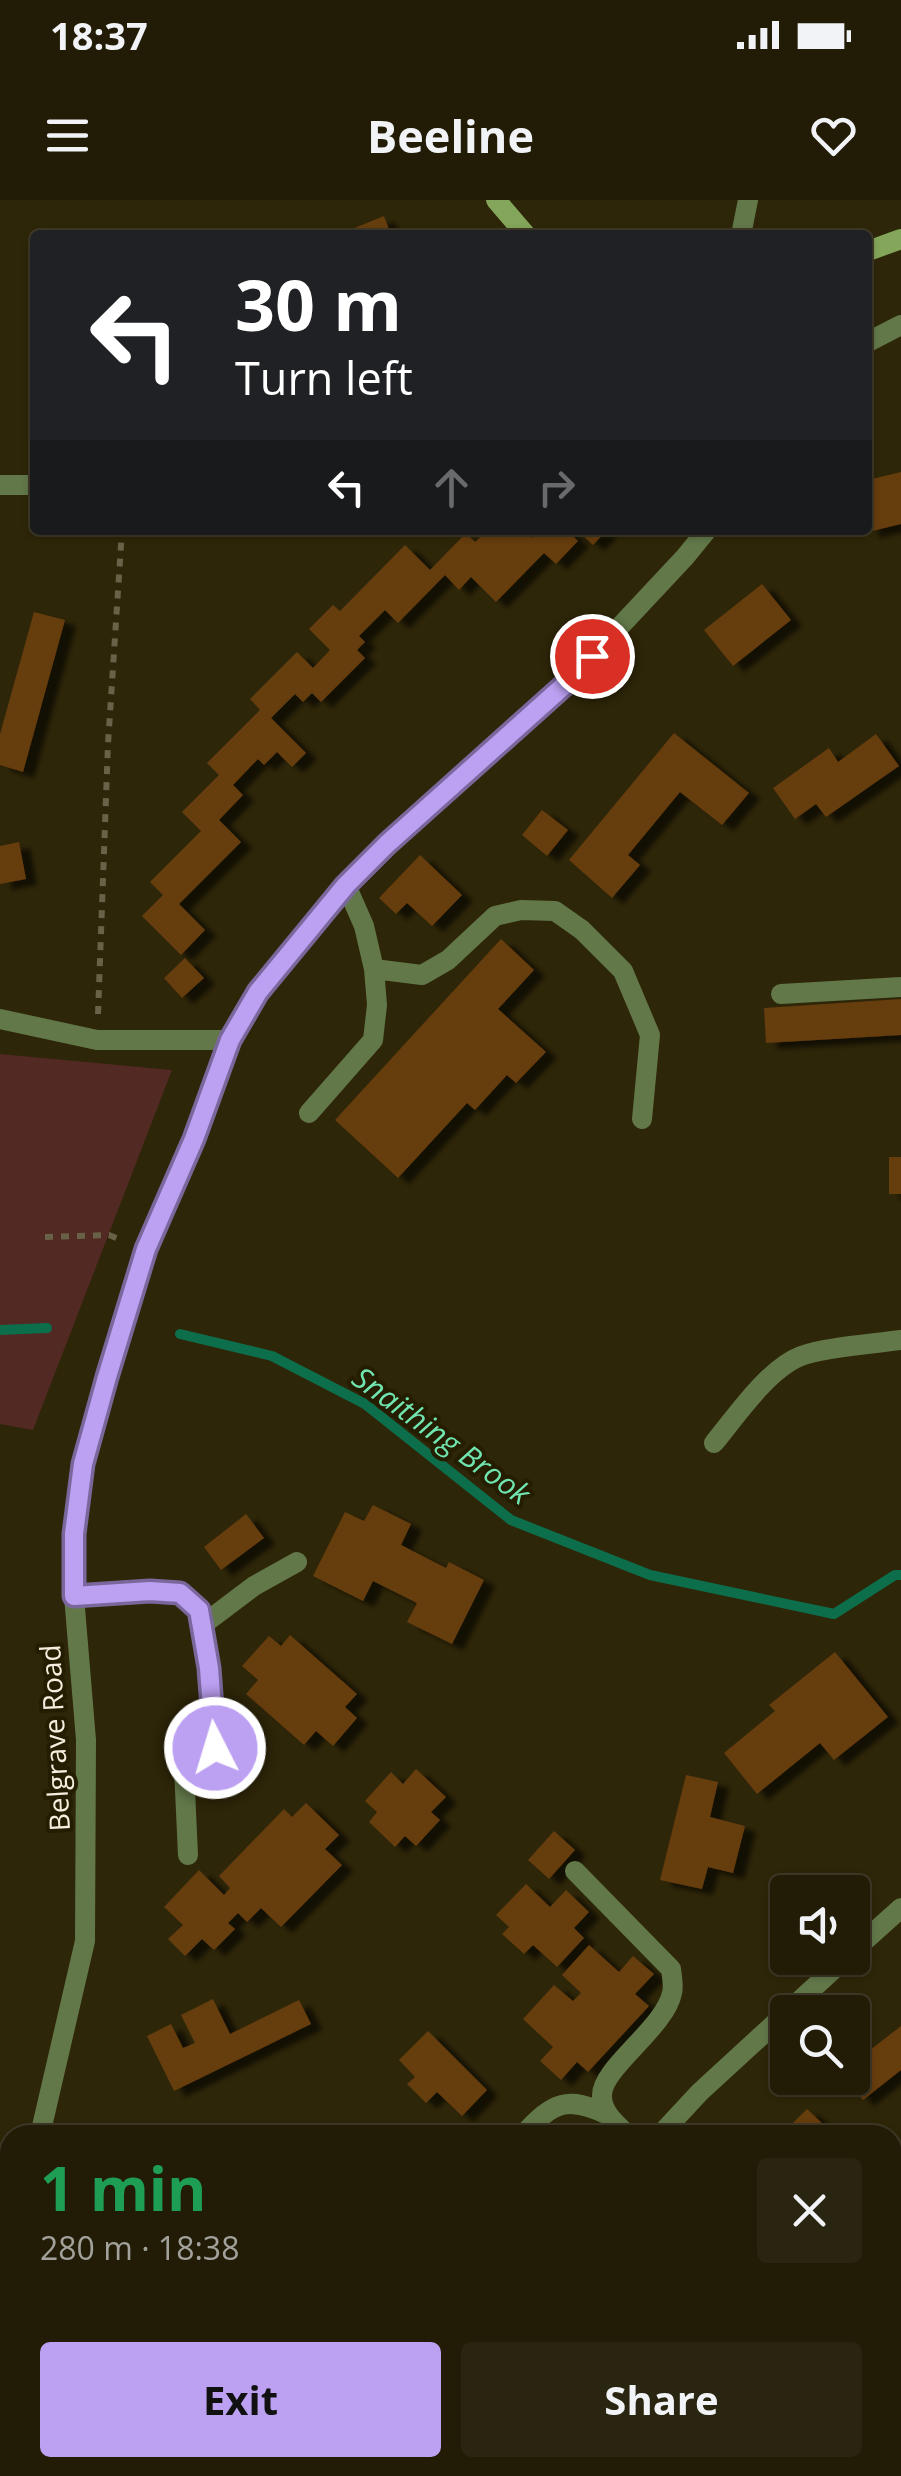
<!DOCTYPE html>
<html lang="en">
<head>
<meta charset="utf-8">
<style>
	body { margin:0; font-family:"Open Sans",sans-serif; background:#2a2510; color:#f1f3f6; height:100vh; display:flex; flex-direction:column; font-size:38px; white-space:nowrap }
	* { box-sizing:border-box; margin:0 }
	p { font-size:32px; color:#a2a19b }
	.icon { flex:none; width:55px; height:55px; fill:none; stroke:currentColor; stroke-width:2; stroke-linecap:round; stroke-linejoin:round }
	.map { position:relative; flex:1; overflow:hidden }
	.sheet { position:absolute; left:0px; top:1925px; width:902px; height:352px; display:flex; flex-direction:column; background:#221c06; border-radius:30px 30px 0 0; box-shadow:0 2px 8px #0004,0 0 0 2px #3f3a28 }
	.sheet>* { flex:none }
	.guide { position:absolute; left:30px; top:30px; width:842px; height:305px; border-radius:10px; box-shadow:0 2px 8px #0004,0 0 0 2px #3f3a28; background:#202124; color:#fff; overflow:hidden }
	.tools { position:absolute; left:770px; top:1675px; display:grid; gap:20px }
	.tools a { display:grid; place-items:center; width:100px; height:100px; border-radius:10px; background:#221c06; box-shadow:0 2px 8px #0004,0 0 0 2px #3f3a28; font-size:50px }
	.pin { position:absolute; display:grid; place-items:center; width:85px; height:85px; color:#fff; margin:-42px; border:5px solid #fff; border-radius:50%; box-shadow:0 2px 10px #0007 }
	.me { position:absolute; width:110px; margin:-55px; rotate:355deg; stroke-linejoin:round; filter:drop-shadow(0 0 8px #0008) }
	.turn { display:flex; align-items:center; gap:35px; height:210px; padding:0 40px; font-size:45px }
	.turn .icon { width:130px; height:130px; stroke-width:2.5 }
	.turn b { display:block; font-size:70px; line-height:85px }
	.lanes { display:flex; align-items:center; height:95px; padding:0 40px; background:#0003; justify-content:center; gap:50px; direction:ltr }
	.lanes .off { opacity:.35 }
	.round { display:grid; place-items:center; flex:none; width:105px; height:105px; border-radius:10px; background:#2a2510 }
	.headline { display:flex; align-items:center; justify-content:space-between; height:170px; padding:0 40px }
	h1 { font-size:60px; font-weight:700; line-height:75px; color:#1e9e55 }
	.cta { display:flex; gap:20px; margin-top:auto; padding:20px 40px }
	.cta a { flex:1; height:115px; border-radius:10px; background:#bca0f2; color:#111; font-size:40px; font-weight:700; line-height:115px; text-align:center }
	.cta a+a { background:#2a2510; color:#f1f3f6 }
	.status { display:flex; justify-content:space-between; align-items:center; height:70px; padding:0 50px; background:#221c06; direction:ltr }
	.status svg { height:28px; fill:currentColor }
	header { display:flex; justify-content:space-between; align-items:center; height:130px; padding:0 40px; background:#221c06; font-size:45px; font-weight:700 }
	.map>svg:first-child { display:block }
	.green { fill:#522923 }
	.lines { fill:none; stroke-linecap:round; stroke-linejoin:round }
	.stream { stroke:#0d6e4b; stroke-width:10 }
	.building { fill:#663c11; filter:url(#shadow) }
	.path { stroke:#696248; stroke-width:6; stroke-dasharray:8 8; stroke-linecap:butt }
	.lane { stroke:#627849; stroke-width:20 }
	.street { stroke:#627849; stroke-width:20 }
	.secondary { stroke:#84a65a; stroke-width:20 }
	.route-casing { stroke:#7a689d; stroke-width:25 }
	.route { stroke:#bca0f2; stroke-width:18 }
	.labels { text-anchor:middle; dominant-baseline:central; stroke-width:8; stroke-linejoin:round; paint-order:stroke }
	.street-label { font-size:28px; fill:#f3eedd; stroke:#241d00 }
	.water-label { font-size:30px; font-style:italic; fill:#70e5b0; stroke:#241d00 }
</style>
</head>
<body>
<div class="status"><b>18:37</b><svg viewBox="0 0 49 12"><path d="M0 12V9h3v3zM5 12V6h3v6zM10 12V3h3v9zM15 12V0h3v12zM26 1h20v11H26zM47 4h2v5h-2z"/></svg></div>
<header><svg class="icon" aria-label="menu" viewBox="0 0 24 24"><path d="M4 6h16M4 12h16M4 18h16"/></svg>Beeline<svg class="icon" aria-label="heart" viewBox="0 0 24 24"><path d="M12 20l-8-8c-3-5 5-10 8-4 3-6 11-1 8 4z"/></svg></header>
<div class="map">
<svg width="901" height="2276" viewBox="0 0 901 2276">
	<defs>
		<filter id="shadow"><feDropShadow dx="11" dy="6" stdDeviation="2.5" flood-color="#0009"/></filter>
	</defs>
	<rect width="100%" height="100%" fill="#2e2608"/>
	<!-- green -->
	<path class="green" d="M 0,854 L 172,870 L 33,1230 L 0,1224 Z"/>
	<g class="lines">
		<!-- stream -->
		<path class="stream" d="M 0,1130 L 47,1128
			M 180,1134 L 272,1156 L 365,1204 L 511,1320 L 650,1375 L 834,1414 L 895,1375 L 901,1375"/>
	</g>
	<!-- building -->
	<path class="building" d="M 384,16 L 391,35 L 337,35 Z
		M 901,272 L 901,324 L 868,332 L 868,280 Z
		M 488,330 L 524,330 L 532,338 L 540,330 L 567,330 L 578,341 L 556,364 L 544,353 L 496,402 L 471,377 L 459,390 L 445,375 L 398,423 L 385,410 L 359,436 L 365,442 L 357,450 L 365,458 L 321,502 L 312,493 L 303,502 L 295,494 L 271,518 L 306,553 L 292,567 L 277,552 L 264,565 L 258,559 L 233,585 L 243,595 L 219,620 L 241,642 L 179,704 L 205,730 L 181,755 L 142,716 L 163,695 L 150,682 L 201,631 L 182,612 L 219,575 L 207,563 L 260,510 L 250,499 L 297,452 L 313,468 L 330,450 L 309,429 L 333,405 L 340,411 L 405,345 L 430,370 L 466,333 L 475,342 Z
		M 577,330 L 607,330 L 593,345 Z
		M 762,384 L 791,420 L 733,466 L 704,430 Z
		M 34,412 L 65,420 L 23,572 L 0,565 L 0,534 Z
		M 674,533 L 749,593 L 722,625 L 680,592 L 628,655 L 640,665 L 612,698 L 569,660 Z
		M 876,534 L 899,566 L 826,617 L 816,604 L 795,619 L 773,588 L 829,548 L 838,562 Z
		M 542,610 L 568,630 L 547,656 L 522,635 Z
		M 19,642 L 26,679 L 0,684 L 0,646 Z
		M 420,655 L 462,695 L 432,726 L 407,703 L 396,714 L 379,698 Z
		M 501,739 L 534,770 L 498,809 L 546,852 L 516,883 L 507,875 L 475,910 L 467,903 L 398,978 L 335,920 Z
		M 185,758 L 204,778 L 182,798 L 164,778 Z
		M 901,799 L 901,835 L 766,843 L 764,808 Z
		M 889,957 L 901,957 L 901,994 L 889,994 Z
		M 373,1305 L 411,1324 L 401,1345 L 446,1368 L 449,1362 L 484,1380 L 452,1444 L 407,1422 L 417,1403 L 373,1381 L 363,1401 L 313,1376 L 345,1312 L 364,1321 Z
		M 246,1314 L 264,1338 L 221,1370 L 204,1347 Z
		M 290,1435 L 357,1494 L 345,1507 L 357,1518 L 333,1546 L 316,1531 L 304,1545 L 246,1494 L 258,1480 L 242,1466 L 269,1436 L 281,1446 Z
		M 835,1452 L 888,1517 L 834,1560 L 820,1543 L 757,1594 L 724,1553 L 775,1511 L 769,1505 Z
		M 416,1569 L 446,1597 L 431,1612 L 440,1620 L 416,1646 L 405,1636 L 395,1647 L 369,1622 L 377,1612 L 365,1601 L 391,1572 L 403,1584 Z
		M 686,1575 L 718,1582 L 710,1617 L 745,1626 L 733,1673 L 708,1667 L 702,1689 L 660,1680 Z
		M 306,1603 L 339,1635 L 325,1649 L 342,1665 L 281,1727 L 261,1708 L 247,1722 L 238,1713 L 228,1723 L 235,1729 L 214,1750 L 202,1739 L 185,1756 L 168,1739 L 183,1725 L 164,1707 L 199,1670 L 224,1695 L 230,1688 L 219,1676 L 284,1609 L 292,1617 Z
		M 554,1631 L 575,1650 L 549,1679 L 528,1660 Z
		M 526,1684 L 550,1707 L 566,1690 L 589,1712 L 574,1728 L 584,1738 L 557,1767 L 533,1745 L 524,1754 L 502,1734 L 509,1727 L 496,1715 Z
		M 589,1745 L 619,1772 L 633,1756 L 654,1774 L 635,1794 L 649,1806 L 588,1872 L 577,1862 L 561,1880 L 540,1861 L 553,1847 L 523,1819 L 554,1785 L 573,1801 L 581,1793 L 562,1775 Z
		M 213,1799 L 230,1834 L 299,1800 L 311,1824 L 174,1891 L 147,1836 L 171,1824 L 183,1848 L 195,1843 L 181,1815 Z
		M 901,1826 L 901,1870 L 863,1900 L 845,1878 L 852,1878 L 852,1864 Z
		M 428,1831 L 487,1890 L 462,1916 L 437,1892 L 426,1903 L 407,1884 L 415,1877 L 399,1860 Z
		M 807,1909 L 824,1925 L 814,1935 L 781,1935 Z
		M 892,2088 L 901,2089 L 901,2130 L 892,2129 Z"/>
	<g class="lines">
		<!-- path -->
		<path class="path" d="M 98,814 L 108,544 L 122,330
			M 45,1037 L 109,1035 L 121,1040"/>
		<!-- lane -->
		<path class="lane" d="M 374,769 L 422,775 L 448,760 L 495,716 L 521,710 L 555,711 L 582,730 L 623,771 L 650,835 L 642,919
			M 781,794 L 901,787
			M 309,913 L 373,840 L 377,805 L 374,769 L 364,726 L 346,685
			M 74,1396 L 150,1391 L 180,1393 L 199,1410 L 209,1468 L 215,1548 L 226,1557 L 246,1564
			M 201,1426 L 254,1386 L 297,1362
			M 188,1655 L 184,1568 L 195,1557 L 215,1548
			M 575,1671 L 671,1769 C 672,1777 674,1786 672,1793 C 665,1828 601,1868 602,1896 C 602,1913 617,1925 628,1935
			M 523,1935 C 553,1902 567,1895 608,1915"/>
		<!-- street -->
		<path class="street" d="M 741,35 L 748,0
			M 868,142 L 901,125
			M 0,285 L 35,285
			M 0,819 L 97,840 L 230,840
			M 714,1243 C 737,1215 768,1169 801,1156 C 825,1147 874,1144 901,1140
			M 852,1752 L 901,1708
			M 40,1935 L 85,1741 L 86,1540 L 74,1396 L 74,1334 L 83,1264 L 146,1049 L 194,939 L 230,840 L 258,792 L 346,685 L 387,644 L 569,481 L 685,357 L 707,330
			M 660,1935 L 700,1892 L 846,1758
			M 0,2100 L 10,2058
			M 0,2193 L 10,2194
			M 892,2241 L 901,2243
			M 331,2276 L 338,2268"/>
		<!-- secondary -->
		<path class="secondary" d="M 496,0 L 526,35
			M 868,51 L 901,39"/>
	</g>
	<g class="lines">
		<defs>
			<path id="route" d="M 215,1548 L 209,1468 L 199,1410 L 180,1393 L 150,1391 L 74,1396 L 74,1334 L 83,1264 L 107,1177 L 146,1049 L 194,939 L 230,840 L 258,792 L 346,685 L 387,644 L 569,481 L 592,456"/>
		</defs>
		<!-- route casing -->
		<use href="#route" class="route-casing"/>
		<!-- route -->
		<use href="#route" class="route"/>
	</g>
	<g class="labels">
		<!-- street labels -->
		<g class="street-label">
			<text transform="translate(54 1538) rotate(-93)">Belgrave Road</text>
		</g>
		<!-- water labels -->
		<g class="water-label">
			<text transform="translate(442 1235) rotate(36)">Snaithing Brook</text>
		</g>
	</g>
</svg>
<div class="tools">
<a><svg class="icon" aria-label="sound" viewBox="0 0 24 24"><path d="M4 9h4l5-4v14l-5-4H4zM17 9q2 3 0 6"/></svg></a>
<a><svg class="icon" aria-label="search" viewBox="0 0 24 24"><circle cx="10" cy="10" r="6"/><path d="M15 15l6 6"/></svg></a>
</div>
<div class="pin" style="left:592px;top:456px;background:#d93025"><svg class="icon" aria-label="arrive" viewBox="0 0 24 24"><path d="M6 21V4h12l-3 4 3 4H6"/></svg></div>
<svg class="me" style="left:215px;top:1548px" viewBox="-20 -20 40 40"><circle r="17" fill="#bca0f2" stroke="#fff" stroke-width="3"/><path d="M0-11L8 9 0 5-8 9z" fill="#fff"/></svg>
<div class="guide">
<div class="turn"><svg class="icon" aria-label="left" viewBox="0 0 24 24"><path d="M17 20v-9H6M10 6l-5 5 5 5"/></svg><div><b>30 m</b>Turn left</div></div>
<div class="lanes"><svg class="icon" aria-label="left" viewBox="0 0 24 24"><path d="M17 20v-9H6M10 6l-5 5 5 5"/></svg><svg class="icon off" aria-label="ahead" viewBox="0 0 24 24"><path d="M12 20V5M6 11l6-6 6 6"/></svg><svg class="icon off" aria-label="right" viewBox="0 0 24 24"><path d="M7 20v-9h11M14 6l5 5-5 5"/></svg></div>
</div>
<section class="sheet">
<div class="headline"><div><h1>1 min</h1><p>280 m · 18:38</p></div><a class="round"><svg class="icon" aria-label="close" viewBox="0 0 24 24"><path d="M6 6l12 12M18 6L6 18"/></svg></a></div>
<div class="cta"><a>Exit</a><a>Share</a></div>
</section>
</div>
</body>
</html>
